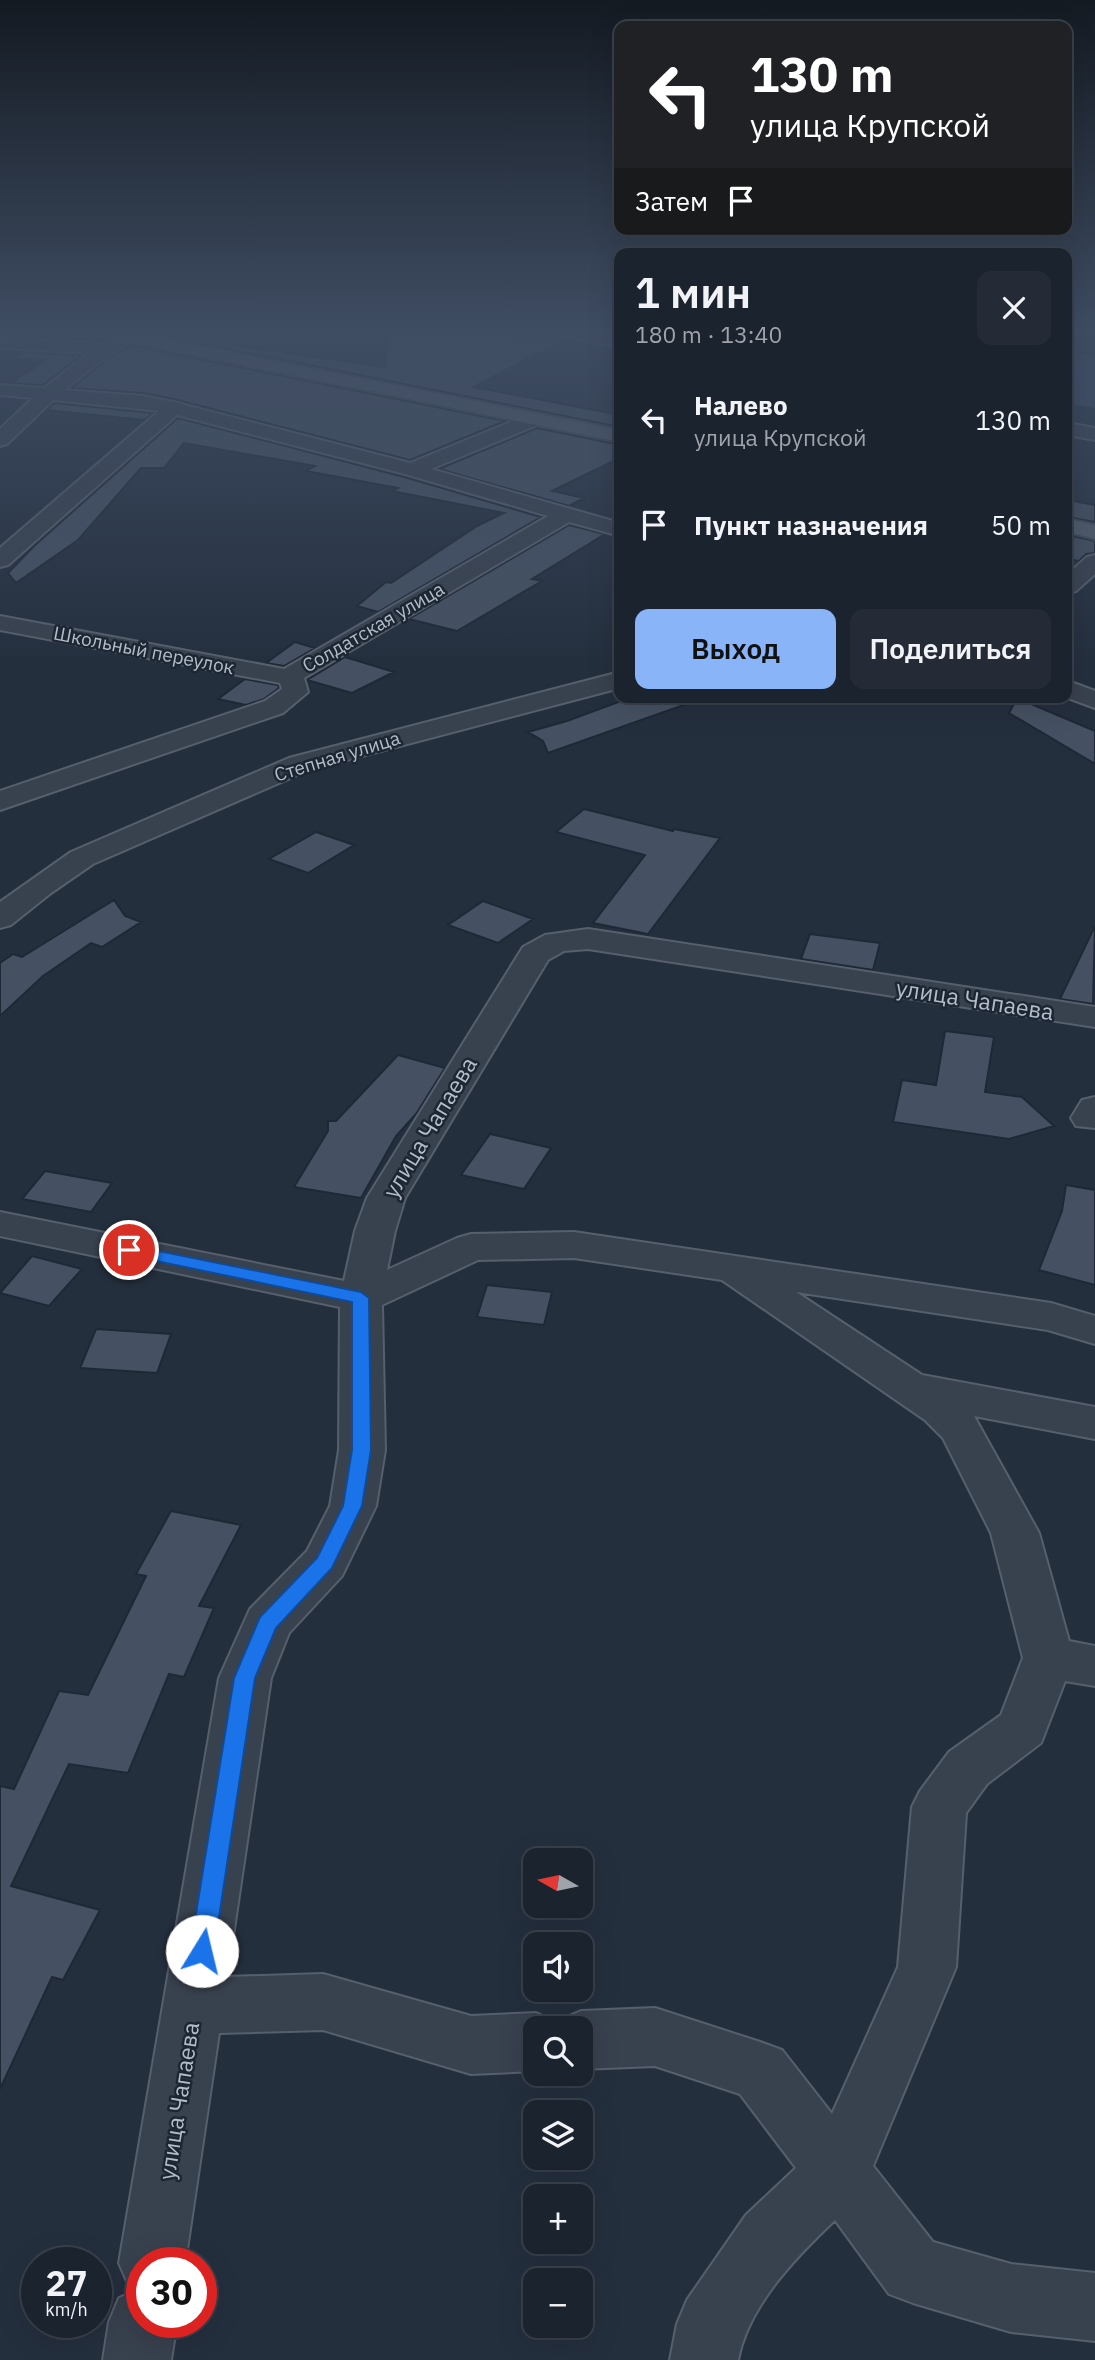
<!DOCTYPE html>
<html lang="ru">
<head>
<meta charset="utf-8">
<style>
	body { margin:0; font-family:"IBM Plex Sans",sans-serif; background:#242b36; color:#f1f3f6; height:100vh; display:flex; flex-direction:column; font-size:26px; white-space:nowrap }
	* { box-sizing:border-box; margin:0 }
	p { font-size:23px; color:#a0a4aa }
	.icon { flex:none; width:38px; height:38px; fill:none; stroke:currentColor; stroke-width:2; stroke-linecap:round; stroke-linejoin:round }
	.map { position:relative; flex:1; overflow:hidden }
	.sheet { position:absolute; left:614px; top:248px; width:458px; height:455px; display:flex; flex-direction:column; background:#1b232e; border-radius:14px; box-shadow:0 7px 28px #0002,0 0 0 2px #39404a }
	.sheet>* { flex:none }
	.banner { position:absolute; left:614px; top:21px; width:458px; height:214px; border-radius:14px; box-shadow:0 7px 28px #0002,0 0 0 2px #39404a; background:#202124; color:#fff; overflow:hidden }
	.needle { width:46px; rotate:279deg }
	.tools { position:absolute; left:523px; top:1848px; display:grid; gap:14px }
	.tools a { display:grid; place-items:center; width:70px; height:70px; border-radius:14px; background:#1b232e; box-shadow:0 7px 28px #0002,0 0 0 2px #39404a; font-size:35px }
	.speed { position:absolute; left:21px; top:2247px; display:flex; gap:14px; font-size:35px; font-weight:700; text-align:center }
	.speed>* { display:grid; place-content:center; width:91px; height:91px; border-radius:50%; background:#1b232e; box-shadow:0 7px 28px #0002,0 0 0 2px #39404a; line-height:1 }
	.speed small { font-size:18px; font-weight:400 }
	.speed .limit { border:10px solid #d22; background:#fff; color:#111 }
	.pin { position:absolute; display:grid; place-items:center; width:60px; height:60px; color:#fff; margin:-30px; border:4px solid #fff; border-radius:50%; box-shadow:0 2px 7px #0007 }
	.me { position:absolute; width:77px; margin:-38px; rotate:9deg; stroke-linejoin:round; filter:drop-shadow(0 0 5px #0008) }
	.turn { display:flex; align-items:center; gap:24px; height:147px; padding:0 21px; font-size:32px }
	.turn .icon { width:91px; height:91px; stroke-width:2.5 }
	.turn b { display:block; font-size:49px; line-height:60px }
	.then { display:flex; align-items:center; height:66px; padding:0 21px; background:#0003; gap:14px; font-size:26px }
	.round { display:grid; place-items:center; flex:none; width:74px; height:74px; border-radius:14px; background:#242b36 }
	.summary { display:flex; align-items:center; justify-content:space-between; height:119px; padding:0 21px }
	h1 { font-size:42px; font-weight:600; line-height:52px }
	.primary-button { display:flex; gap:14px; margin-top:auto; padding:14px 21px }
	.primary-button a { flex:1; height:80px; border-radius:14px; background:#8ab4f8; color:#111; font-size:28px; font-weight:600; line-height:80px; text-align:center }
	.primary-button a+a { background:#242b36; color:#f1f3f6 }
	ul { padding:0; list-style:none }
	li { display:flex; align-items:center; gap:21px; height:105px; padding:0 21px }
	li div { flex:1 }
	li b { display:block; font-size:26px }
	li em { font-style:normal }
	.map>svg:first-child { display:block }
	.water { fill:#394c67 }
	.building { fill:#455162; stroke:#1f2835; stroke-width:2 }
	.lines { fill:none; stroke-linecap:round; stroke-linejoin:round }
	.minor-casing { stroke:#565f6c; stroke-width:4 }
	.major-casing { stroke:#414a57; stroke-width:4 }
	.minor { fill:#38414e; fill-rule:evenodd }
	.major { fill:#56606e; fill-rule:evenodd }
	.route { fill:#1a73e8; stroke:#114b97; stroke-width:2 }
	.labels { text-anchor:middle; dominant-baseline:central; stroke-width:5; stroke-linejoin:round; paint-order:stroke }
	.far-street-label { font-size:19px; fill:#b4bcc9; stroke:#1d2633 }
	.street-label { font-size:23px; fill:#b4bcc9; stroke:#1d2633 }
</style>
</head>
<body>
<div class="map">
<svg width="1095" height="2360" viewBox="0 0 1095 2360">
	<rect width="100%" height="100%" fill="#242f3e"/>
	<!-- water -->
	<path class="water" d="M 1068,352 L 1095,356 L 1095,408 L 1068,403 Z"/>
	<!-- building -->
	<path class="building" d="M 75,333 L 100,333 L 107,339 L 60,339 Z
		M 148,333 L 178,333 L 237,343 L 233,345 L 385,367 L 388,333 L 561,333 L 564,338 L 569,340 L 530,357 L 474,387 L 620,415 L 620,427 Z
		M 131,345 L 505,421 L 410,460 L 174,399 L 144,393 L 71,388 L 107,359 Z
		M 25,352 L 82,355 L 43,385 L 11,383 L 45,360 L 9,358 Z
		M 54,403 L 153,413 L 144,420 L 46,410 Z
		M 178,418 L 404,477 L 541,517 L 378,612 L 357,606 L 386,582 L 391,583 L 477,526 L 504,513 L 392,491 L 398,488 L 306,471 L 315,466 L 184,443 L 164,468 L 141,468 L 78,540 L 16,583 L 8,573 L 34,546 Z
		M 537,428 L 620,445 L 620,458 L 552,491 L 584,498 L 569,506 L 439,469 Z
		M 1068,500 L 1095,505 L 1095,522 L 1068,517 Z
		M 569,525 L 605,534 L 532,579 L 542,581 L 457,631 L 409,619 Z
		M 1068,535 L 1095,541 L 1095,553 L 1086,554 L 1079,561 L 1068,559 Z
		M 295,642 L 315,648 L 284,666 L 266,663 Z
		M 345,657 L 394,672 L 352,693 L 307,680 Z
		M 245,679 L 278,685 L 279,688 L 264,699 L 246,705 L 218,699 Z
		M 629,698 L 694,698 L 695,701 L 548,753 L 543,741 L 528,732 L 567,721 Z
		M 1017,698 L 1095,731 L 1095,764 L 1009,713 Z
		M 584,809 L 673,831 L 674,829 L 720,838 L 648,934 L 593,923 L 645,855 L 556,832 Z
		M 316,832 L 354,845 L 308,873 L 269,859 Z
		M 114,900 L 125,916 L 141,922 L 102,947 L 91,943 L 43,976 L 0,1016 L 0,963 L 13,954 L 22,957 Z
		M 483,901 L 533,919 L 498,943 L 448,925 Z
		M 1095,926 L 1093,1004 L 1060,999 Z
		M 810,934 L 880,943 L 873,970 L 801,959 Z
		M 945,1031 L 994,1037 L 985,1092 L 1022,1097 L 1054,1126 L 1009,1139 L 893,1122 L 902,1080 L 936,1085 Z
		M 398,1055 L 445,1068 L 416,1114 L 396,1136 L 361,1198 L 294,1187 L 328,1131 L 328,1121 L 336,1121 Z
		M 490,1134 L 551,1148 L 524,1189 L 461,1175 Z
		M 45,1171 L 112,1183 L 91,1212 L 22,1199 Z
		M 1066,1185 L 1095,1190 L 1095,1285 L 1039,1270 L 1062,1211 Z
		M 32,1256 L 82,1269 L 49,1306 L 0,1293 Z
		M 487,1285 L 552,1292 L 544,1325 L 477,1317 Z
		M 96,1329 L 171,1334 L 157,1373 L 80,1368 Z
		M 171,1511 L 241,1525 L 199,1606 L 214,1608 L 184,1677 L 169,1674 L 128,1773 L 69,1764 L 11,1886 L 100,1910 L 63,1980 L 52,1977 L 0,2089 L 0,1786 L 14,1789 L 59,1691 L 88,1695 L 146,1576 L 136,1574 Z"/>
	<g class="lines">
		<defs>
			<path id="minor" d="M 125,333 L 146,333 L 106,357 L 64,390 L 143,396 L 173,402 L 410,463 L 528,415 L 542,415 L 544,419 L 542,423 L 431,469 L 620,523 L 620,536 L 569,522 L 304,678 L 308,692 L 283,713 L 0,810 L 0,791 L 265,701 L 282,689 L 280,683 L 0,630 L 0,616 L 284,669 L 548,516 L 405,474 L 177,415 L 8,565 L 0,567 L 0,548 L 159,411 L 53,400 L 7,444 L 0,446 L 0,429 L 33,398 L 0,395 L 0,385 L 44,388 L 89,353 L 0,348 L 0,338 L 104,344 Z
				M 564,333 L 598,333 L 620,337 L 620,347 L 566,337 Z
				M 1068,423 L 1095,428 L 1095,440 L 1068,435 Z
				M 1095,555 L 1095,574 L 1076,591 L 1068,593 L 1068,574 L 1087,557 Z
				M 620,672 L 620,688 L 309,770 L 93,864 L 51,893 L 11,925 L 0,928 L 0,902 L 71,852 L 289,758 Z
				M 1068,681 L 1095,691 L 1095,708 L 1068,698 Z
				M 588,929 L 1095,1007 L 1095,1027 L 588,949 L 564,951 L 548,960 L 405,1198 L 395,1231 L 387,1270 L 457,1238 L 471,1234 L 574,1232 L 1051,1303 L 1095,1316 L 1095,1344 L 1048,1330 L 796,1292 L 922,1375 L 1095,1407 L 1095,1439 L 974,1416 L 1039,1533 L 1069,1641 L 1095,1646 L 1095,1686 L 1065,1681 L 1041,1743 L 987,1784 L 966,1813 L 956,1967 L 873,2166 L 933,2242 L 1011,2264 L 1095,2273 L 1095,2341 L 1011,2332 L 913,2303 L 889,2294 L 835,2220 C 796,2257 748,2306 738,2360 L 670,2360 L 677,2324 L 687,2300 L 746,2215 L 796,2168 L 740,2094 L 655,2066 L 581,2069 L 581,2028 L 536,2028 L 536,2071 L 471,2074 L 323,2030 L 219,2033 L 185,2263 L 142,2263 L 142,2322 L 177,2322 L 171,2360 L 103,2360 L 109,2322 L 119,2298 L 138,2290 L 129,2286 L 119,2263 L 219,1678 L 250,1609 L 307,1551 L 330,1506 L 339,1450 L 340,1307 L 0,1236 L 0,1212 L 344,1281 L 355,1231 L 367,1198 L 523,947 L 545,935 ZM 574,1258 L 722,1280 L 925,1420 L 943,1438 L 991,1533 L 1023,1658 L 1001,1715 L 949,1752 L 920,1791 L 912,1807 L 898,1967 L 832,2114 L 782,2050 L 760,2042 L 655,2008 L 581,2011 L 560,2020 L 558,2023 L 536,2013 L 471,2016 L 323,1974 L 227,1977 L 271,1678 L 289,1633 L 342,1576 L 376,1506 L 385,1450 L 382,1305 L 478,1260 Z
				M 1095,1097 L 1095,1128 L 1076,1126 L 1071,1118 L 1082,1100 Z"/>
			<path id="major" d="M 102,333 L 134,333 L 620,430 L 620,442 L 110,338 Z
				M 1068,519 L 1095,525 L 1095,539 L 1068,532 Z"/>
		</defs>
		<!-- minor casing -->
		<use href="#minor" class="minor-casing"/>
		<!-- major casing -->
		<use href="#major" class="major-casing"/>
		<!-- minor -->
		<use href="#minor" class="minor"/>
		<!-- major -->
		<use href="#major" class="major"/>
	</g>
	<!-- sky -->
	<linearGradient id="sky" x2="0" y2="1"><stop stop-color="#141a22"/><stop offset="0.5" stop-color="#3f4d63"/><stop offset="1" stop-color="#3f4d63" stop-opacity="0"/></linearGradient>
	<rect width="1095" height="663" fill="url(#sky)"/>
	<!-- route -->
	<path class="route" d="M 129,1245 L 361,1292 L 369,1298 L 371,1450 L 362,1506 L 332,1568 L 276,1628 L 255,1678 L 214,1951 L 210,1959 L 202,1962 L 193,1959 L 190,1951 L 234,1678 L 260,1617 L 317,1558 L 343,1506 L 352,1450 L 352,1302 L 123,1254 L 120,1250 L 123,1246 Z"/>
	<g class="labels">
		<!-- far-street labels -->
		<g class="far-street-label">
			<text transform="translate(373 627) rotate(-30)">Солдатская улица</text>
			<text transform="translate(144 650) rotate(11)">Школьный переулок</text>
			<text transform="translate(337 756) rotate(-17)">Степная улица</text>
		</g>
		<!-- street labels -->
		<g class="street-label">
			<text transform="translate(975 999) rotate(9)">улица Чапаева</text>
			<text transform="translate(429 1127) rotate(-59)">улица Чапаева</text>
			<text transform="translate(178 2101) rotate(-81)">улица Чапаева</text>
		</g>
	</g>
</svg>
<div class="tools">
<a><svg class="needle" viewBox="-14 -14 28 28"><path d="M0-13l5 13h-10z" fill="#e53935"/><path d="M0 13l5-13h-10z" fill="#a0a4aa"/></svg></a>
<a><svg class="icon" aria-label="sound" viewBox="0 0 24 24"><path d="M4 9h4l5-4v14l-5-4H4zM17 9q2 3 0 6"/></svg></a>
<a><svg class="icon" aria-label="search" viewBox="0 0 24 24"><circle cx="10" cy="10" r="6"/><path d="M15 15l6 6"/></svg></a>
<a><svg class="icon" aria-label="layers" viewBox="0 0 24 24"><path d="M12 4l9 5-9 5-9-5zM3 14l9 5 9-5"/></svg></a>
<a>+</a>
<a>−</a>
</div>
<div class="speed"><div>27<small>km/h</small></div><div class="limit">30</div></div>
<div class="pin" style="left:129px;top:1250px;background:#d93025"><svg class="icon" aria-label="arrive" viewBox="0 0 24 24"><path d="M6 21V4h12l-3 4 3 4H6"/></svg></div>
<svg class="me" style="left:202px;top:1951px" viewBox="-20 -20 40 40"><circle r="19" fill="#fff"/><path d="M0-13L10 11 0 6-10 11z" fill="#1a73e8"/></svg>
<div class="banner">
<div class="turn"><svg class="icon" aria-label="left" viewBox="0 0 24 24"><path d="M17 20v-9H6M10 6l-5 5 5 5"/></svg><div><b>130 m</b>улица Крупской</div></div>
<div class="then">Затем<svg class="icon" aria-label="arrive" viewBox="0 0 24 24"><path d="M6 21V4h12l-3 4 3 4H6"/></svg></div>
</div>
<section class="sheet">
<div class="summary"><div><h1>1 мин</h1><p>180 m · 13:40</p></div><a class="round"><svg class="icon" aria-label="close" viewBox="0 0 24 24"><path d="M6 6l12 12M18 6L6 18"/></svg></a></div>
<ul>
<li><svg class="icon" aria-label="left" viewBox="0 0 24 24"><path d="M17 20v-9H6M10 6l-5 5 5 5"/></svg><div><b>Налево</b><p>улица Крупской</p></div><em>130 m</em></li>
<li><svg class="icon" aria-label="arrive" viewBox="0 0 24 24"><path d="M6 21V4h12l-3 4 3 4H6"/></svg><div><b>Пункт назначения</b></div><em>50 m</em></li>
</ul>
<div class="primary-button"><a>Выход</a><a>Поделиться</a></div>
</section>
</div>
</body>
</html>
